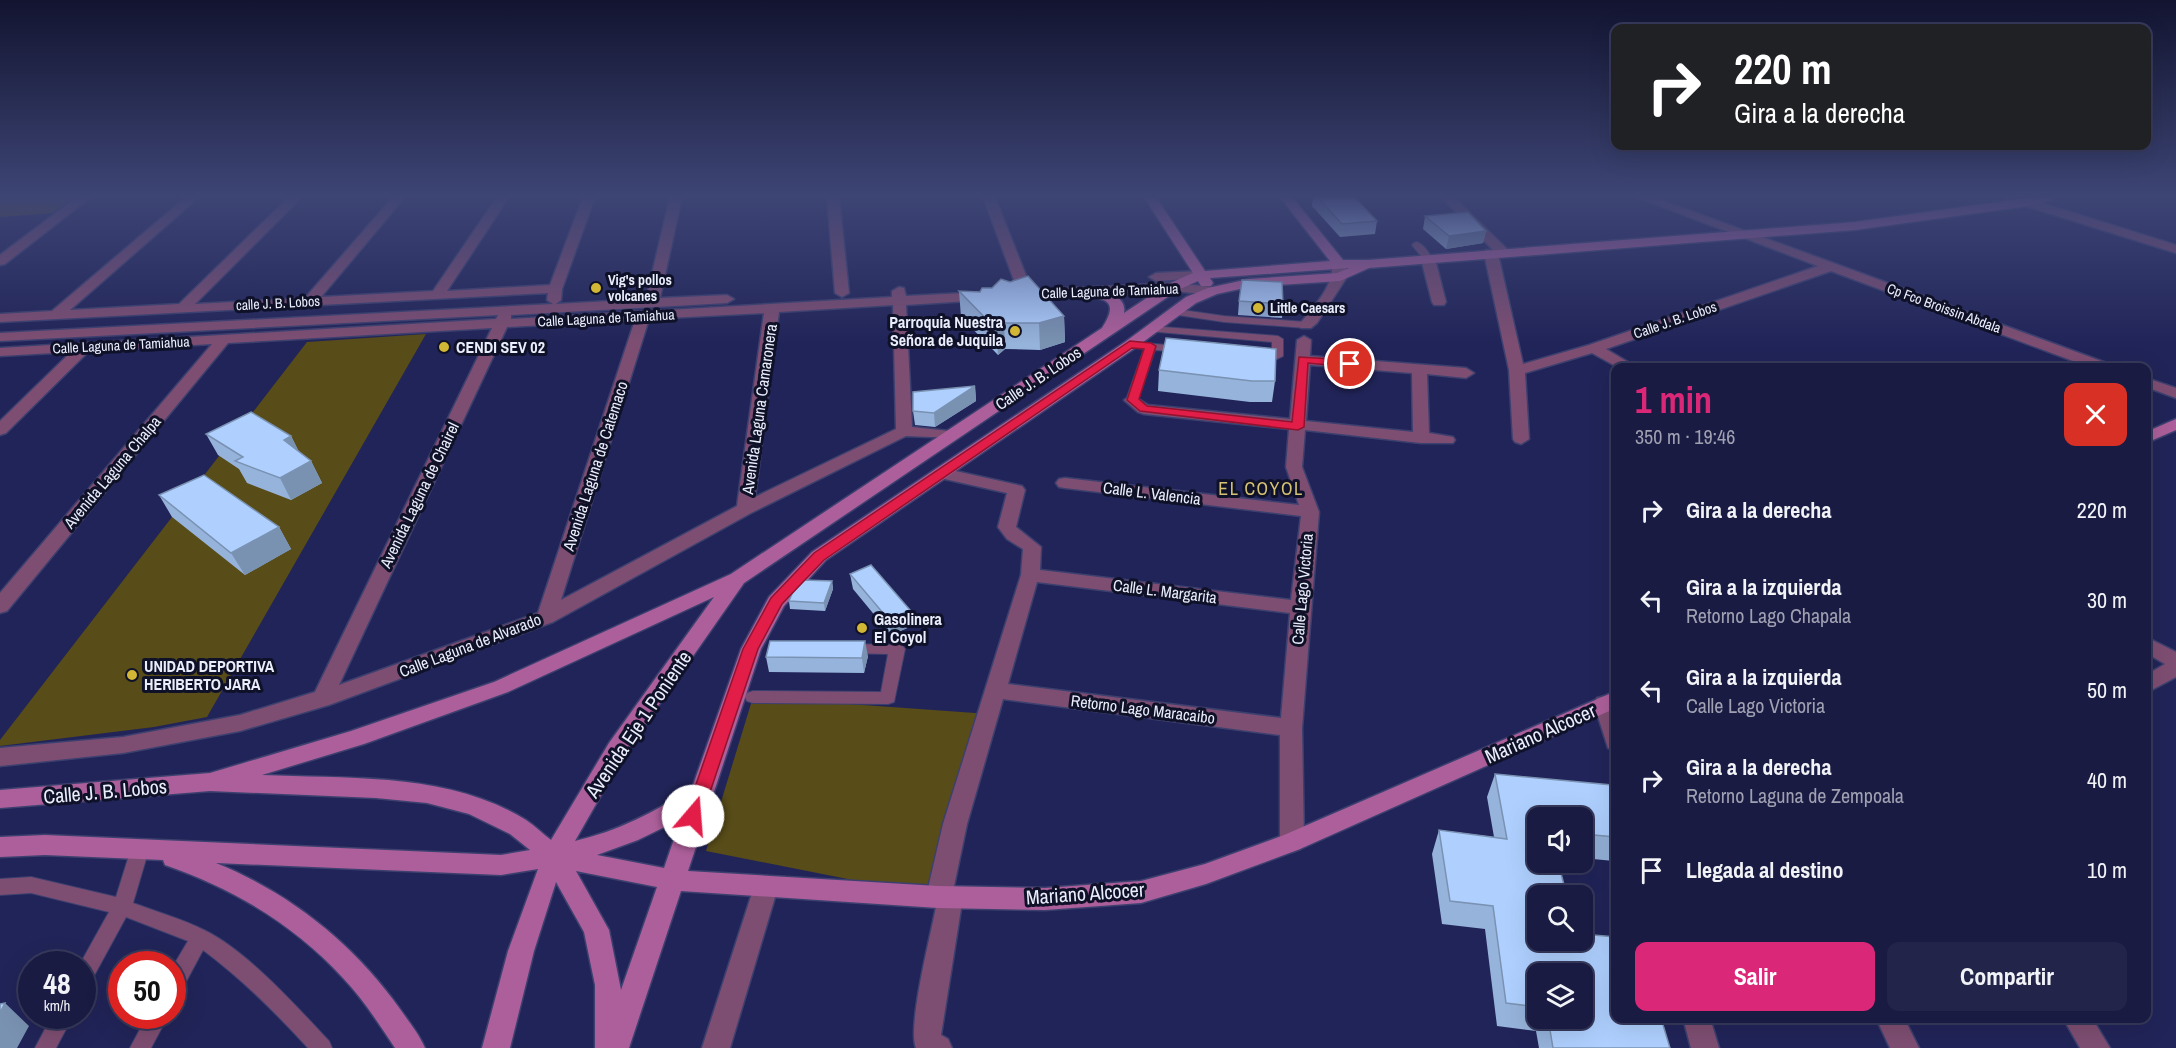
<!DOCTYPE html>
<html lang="es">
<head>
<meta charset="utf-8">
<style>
	body { margin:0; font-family:"Archivo Narrow",sans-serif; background:#222449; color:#f1f3f6; height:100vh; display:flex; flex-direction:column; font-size:22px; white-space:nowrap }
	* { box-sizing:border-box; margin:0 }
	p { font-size:20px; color:#9fa1b2 }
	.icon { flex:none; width:33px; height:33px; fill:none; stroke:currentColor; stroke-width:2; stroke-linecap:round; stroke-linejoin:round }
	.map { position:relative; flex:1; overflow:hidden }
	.panel { position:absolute; left:1611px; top:363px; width:540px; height:660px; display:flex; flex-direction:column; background:#191b42; border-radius:12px; box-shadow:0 6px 24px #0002,0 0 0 2px #37395b }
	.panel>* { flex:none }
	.hud { position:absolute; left:1611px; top:24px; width:540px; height:126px; border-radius:12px; box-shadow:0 6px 24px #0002,0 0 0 2px #37395b; background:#202124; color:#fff; overflow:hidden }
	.tools { position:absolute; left:1527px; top:807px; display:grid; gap:12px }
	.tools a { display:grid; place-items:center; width:66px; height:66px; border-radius:12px; background:#191b42; box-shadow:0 6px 24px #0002,0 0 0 2px #37395b; font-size:30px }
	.speed { position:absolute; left:18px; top:951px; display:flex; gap:12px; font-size:30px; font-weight:700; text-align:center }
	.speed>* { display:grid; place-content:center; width:78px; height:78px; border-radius:50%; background:#191b42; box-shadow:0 6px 24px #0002,0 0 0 2px #37395b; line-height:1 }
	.speed small { font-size:15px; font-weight:400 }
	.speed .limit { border:9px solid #d22; background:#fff; color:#111 }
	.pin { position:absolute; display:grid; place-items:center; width:51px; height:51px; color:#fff; margin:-26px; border:3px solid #fff; border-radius:50%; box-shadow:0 2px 6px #0007 }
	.me { position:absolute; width:66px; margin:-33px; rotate:18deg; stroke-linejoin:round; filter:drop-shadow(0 0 4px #0008) }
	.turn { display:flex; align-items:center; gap:21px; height:126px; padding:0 24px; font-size:27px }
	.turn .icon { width:78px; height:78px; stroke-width:2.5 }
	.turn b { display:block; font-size:42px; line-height:51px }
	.round { display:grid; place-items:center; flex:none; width:63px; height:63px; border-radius:12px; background:#222449 }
	.head { display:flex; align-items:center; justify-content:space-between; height:102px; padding:0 24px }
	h1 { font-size:36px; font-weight:700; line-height:45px; color:#db2777 }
	.primary-button { display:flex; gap:12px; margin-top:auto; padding:12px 24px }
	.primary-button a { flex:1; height:69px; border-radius:12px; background:#db2777; color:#fff; font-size:24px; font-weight:700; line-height:69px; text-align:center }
	.primary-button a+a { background:#222449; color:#f1f3f6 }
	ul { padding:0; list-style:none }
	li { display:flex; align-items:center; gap:18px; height:90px; padding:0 24px }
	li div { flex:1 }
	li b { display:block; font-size:22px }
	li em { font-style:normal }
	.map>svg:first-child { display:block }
	.green { fill:#584c18 }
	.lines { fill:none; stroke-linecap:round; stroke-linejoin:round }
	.lane-casing { stroke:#3d406f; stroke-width:2 }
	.street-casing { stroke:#3d406f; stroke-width:3 }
	.secondary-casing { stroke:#3d406f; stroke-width:3 }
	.lane { fill:#7e4e72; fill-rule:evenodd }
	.street { fill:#7e4e72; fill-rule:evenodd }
	.secondary { fill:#ac5f9a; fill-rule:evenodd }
	.wall { fill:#96b3db; fill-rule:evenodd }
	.shaded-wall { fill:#7a92b2 }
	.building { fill:#afd0ff; stroke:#7a92b2; stroke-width:1.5 }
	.route { fill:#e11d48; stroke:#92132f; stroke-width:1.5 }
	.poi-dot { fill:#d2b736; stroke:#0f1128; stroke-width:2 }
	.labels { text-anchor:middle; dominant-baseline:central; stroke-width:6; stroke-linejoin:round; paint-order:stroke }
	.far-poi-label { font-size:14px; font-weight:bold; fill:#eaedfa; stroke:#0f1128; text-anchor:start }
	.far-street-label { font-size:14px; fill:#eaedfa; stroke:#0f1128 }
	.poi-label { font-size:16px; font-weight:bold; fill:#eaedfa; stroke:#0f1128; text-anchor:start }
	.street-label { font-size:16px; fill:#eaedfa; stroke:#0f1128 }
	.neighbourhood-label { font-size:18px; letter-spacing:1.5px; fill:#d5c375; stroke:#0f1128 }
	.near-street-label { font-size:20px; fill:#eaedfa; stroke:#0f1128 }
</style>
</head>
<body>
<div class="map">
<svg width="2176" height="1048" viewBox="0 0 2176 1048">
	<rect width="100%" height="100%" fill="#212458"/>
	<!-- green -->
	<path class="green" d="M 0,197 L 74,197 L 52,213 L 0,217 Z
		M 426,334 L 207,717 L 154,727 L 0,746 L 0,740 L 307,342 Z
		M 753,697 L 989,714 L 938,897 L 706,851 Z"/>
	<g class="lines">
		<defs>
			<path id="lane" d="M 1417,242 C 1423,244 1433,256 1431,261 L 1425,261 L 1412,245 L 1414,243 Z
				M 1175,309 L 1224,316 L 1306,322 L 1311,325 L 1306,328 L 1224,322 L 1171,314 L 1171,310 Z
				M 1151,326 L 1278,336 L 1283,339 L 1283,356 L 1277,359 L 1255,357 L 1255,353 L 1272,352 L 1272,342 L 1147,331 L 1146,329 Z
				M 1130,342 L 1180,346 L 1186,349 L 1180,352 L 1155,350 L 1138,400 L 1132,404 L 1126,400 L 1144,349 L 1126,347 L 1126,343 Z
				M 849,644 L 902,645 L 905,649 L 894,702 L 888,704 L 753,703 L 747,701 L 745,697 L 747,693 L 753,691 L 881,692 L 888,654 L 844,653 L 841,649 L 844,645 Z
				M 140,841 L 146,844 L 149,849 L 133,903 C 157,912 183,919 206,931 C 248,952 296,1006 329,1041 L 332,1048 L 308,1048 C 275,1012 242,979 203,950 L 179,995 L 172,997 L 172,968 L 188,941 L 126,917 L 89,985 L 82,988 L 82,964 L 80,964 L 109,912 L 31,893 L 0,895 L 0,879 L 31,877 L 116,897 L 131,849 L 134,844 Z
				M 52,1016 L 73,1016 L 56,1048 L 35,1048 Z
				M 147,1016 L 168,1016 L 151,1048 L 130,1048 Z"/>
			<path id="street" d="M 77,197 L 91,197 L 5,264 L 0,265 L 0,255 Z
				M 186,197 L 199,197 L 70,310 L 179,304 L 289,197 L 302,197 L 195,304 L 305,298 L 393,197 L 405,197 L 321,297 L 433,291 L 497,197 L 509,197 L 447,291 L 550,285 L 583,197 L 595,197 L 562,289 L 561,300 L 556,304 L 646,299 L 670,197 L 682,197 L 660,298 L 727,295 L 734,299 L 727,303 L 511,315 L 511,319 L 892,297 L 892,291 L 899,287 L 904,288 L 906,296 L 984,292 L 991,296 L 984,300 L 906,305 L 912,427 L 958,432 L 960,435 L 958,438 L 906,436 L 751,513 L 553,622 L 329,705 L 240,731 L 123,753 L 0,766 L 0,748 L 123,737 L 240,715 L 315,692 L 492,328 L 228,343 L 7,611 L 0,613 L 0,593 L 212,344 L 89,351 L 6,433 L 0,435 L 0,421 L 71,352 L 0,356 L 0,348 L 496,319 L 498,315 L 0,341 L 0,333 L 553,304 L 547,300 L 548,293 L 0,322 L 0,314 L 52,311 ZM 893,305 L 896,429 L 755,497 L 779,312 ZM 764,313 L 737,506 L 561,600 L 649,319 ZM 635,320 L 538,613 L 339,685 L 507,327 Z
				M 827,197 L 839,197 L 849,293 L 842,297 L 835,293 Z
				M 983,197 L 995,197 L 1029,283 L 1027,286 L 1017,286 L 1015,283 Z
				M 1441,197 L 1454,197 L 1510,252 L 1503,256 L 1498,254 L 1523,364 L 1589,345 L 1818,266 L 1636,197 L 1653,197 L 2112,365 L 2114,368 L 2092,368 L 1831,271 L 1606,349 L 1638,368 L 1619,368 L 1592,353 L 1525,373 L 1529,439 L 1521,444 L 1515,442 L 1513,439 L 1509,370 L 1484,253 L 1486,250 L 1493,250 Z
				M 2004,197 L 2023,197 L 2176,245 L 2176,253 L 2006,200 Z
				M 1428,255 L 1435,259 L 1446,302 L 1444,305 L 1434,305 L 1432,302 L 1421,259 Z
				M 1339,260 L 1346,264 L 1347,277 L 1317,323 L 1311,328 L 1301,328 L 1299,325 C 1313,307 1334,287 1332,264 Z
				M 1200,271 L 1207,275 L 1205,278 L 1156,281 L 1149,277 L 1156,273 Z
				M 1173,283 L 1213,287 L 1220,291 L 1213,295 L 1173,291 L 1020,299 L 1013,295 L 1020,291 Z
				M 1304,336 L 1311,340 L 1310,356 L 1466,368 L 1474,373 L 1466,378 L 1427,374 L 1429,433 L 1453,437 L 1455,440 L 1453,443 L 1421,443 L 1305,430 L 1302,467 L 1319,512 L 1302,728 L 1304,842 L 1300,849 L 1292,852 L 1284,849 L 1280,842 L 1280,735 L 1003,699 L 967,824 L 954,886 L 960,888 L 963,896 L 941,1035 L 948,1039 L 952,1048 L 916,1048 C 907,1027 931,934 936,907 L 929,905 L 926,897 L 943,824 L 1021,575 L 1023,549 L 1007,539 L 998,527 L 1007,493 L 936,477 L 933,473 L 936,469 L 942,468 L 1022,486 L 1025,490 L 1016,527 L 1041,547 L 1040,570 L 1291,600 L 1301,516 L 1065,488 L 1059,487 L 1056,483 L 1059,479 L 1065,478 L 1299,505 L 1286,467 L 1289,429 L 1144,414 L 1138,412 L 1124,400 L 1132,395 L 1148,405 L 1290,419 L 1297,340 ZM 1310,365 L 1412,373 L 1413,432 L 1306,421 ZM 1037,582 L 1290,613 L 1281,718 L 1008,684 Z
				M 2146,378 L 2176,388 L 2176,398 L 2146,387 Z
				M 2146,637 L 2176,652 L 2176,677 L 2146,693 L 2146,675 L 2165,664 L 2146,653 Z
				M 1605,696 L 1613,698 L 1616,704 L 1616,750 L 1608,748 L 1594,704 L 1597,698 Z
				M 766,876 L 775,879 L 778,887 L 730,1048 L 702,1048 L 754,887 L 757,879 Z
				M 1683,1018 L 1710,1018 L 1719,1048 L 1691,1048 Z
				M 1876,1018 L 1904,1018 L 1919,1048 L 1890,1048 Z
				M 2063,1018 L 2092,1018 L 2110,1048 L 2080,1048 Z"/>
			<path id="secondary" d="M 1144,197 L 1156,197 L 1205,271 L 1330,261 L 1280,197 L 1292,197 L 1343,260 L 1368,260 L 1855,222 L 2034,197 L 2055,197 L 2053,200 L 2028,206 L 1855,230 L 1369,268 L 1340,281 L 1249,287 L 1217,294 L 1196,303 L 1135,348 L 826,560 L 784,606 L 761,649 L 688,871 L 938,886 L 1045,888 L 1141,881 L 1205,864 L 1284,835 L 1616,691 L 1616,708 L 1300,849 L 1206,884 L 1141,903 L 1045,910 L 938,908 L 681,891 L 629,1048 L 595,1048 L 595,985 L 584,932 L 556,882 L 534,951 L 510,1048 L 482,1048 L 508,951 L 538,869 L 501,875 L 216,863 C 290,893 354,944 400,1009 C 409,1022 419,1034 425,1048 L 395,1048 C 379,1024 363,999 343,978 C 295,925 232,888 165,865 L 163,860 L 45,855 L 0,857 L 0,837 L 45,835 L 501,855 L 530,850 L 510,834 L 469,814 L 427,803 L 376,798 L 210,791 L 0,808 L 0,790 L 210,773 L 351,731 L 494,682 L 731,574 L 1102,328 C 1128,288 1084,301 1060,295 L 1058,292 L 1060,289 C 1077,285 1129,288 1124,313 L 1168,284 L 1193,273 ZM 1349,268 L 1337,273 L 1249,279 L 1208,288 L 1186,297 L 1125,342 L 812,552 L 769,597 L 741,649 L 692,788 C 655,812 618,831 575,841 L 624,755 L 744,583 L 1178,290 L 1198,281 L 1201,286 L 1211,286 L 1213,283 L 1210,278 ZM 714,597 L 609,743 L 551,840 C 543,834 535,826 526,820 C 449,772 349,779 262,775 L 364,744 L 508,692 ZM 681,819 L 664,868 L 597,855 L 638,840 ZM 576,871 L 657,887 L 621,990 L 609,930 Z
				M 2176,419 L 2176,430 L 2146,443 L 2146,432 Z"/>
		</defs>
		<!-- lane casing -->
		<use href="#lane" class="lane-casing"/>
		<!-- street casing -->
		<use href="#street" class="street-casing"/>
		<!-- secondary casing -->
		<use href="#secondary" class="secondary-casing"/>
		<!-- lane -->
		<use href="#lane" class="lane"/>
		<!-- street -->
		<use href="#street" class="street"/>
		<!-- secondary -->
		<use href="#secondary" class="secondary"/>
	</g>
	<!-- wall -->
	<path class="wall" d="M 1313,197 L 1354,197 L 1377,221 L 1375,234 L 1340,237 L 1312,206 Z
		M 1425,216 L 1486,231 L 1483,243 L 1446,249 L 1423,229 Z
		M 959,291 L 980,292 L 1064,316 L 1065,342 L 1040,350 L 1005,349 L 998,355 L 961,317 Z
		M 1239,301 L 1283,304 L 1282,318 L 1238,315 Z
		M 1159,370 L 1275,381 L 1272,402 L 1250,402 L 1158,391 Z
		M 975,386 L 976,401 L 935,427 L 915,425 L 913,411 Z
		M 206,434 L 291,436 L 299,452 L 311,461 L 322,483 L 291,500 L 247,483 L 239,469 L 218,455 Z
		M 159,495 L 279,527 L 291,549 L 245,575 L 172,517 Z
		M 850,574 L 910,610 L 912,626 L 891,635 L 853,589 Z
		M 832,581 L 833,589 L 825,611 L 790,609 L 789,601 Z
		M 868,656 L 864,673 L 769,672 L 766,657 Z
		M 1495,774 L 1616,798 L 1616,859 L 1614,861 L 1582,858 L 1582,818 L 1538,818 L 1538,896 L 1670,1048 L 1539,1048 L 1536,1031 L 1497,1026 L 1485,929 L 1442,924 L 1432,854 L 1439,830 L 1494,837 L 1487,797 ZM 1538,974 L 1582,1018 L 1538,1018 Z"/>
	<!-- shaded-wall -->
	<path class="shaded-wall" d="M 1486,231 L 1483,243 L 1446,249 L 1449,236 Z
		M 1064,316 L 1065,342 L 1040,350 L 1039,323 Z
		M 1004,323 L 1005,349 L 998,355 L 996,329 Z
		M 975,386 L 976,401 L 935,427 L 934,413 Z
		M 291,436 L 302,458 L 284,440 Z
		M 311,461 L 322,483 L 291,500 L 280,478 Z
		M 279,527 L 291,549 L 245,575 L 231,553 Z
		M 832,581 L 833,589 L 825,611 L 824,603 Z
		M 910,610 L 912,626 L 891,635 L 889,620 Z
		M 865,641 L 868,656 L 864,673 L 862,658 Z
		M 5,1003 L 29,1026 L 17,1048 L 0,1048 L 0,1013 Z"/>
	<!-- building -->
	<path class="building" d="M 1317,197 L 1354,197 L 1377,221 L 1342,224 Z
		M 1468,212 L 1486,231 L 1449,236 L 1425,216 Z
		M 1028,276 L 1064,316 L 1039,323 L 1004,323 L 996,329 L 959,291 L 980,292 L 982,288 L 992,288 L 1001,279 L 1010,282 Z
		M 1242,280 L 1282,282 L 1283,304 L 1239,301 Z
		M 1166,338 L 1276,349 L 1275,381 L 1252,381 L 1159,370 Z
		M 975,386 L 934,413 L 913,411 L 913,392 Z
		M 251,412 L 291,436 L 284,440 L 311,461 L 280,478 L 235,461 L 243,457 L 206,434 Z
		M 204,475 L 279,527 L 231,553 L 159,495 Z
		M 871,565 L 910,610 L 889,620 L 850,574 Z
		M 803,580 L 832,581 L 824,603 L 789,601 L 794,589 Z
		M 770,641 L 865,641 L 862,658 L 766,657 Z
		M 1495,774 L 1612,785 L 1616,798 L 1616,837 L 1582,834 L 1582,818 L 1538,818 L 1538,862 L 1558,862 L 1567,896 L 1538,896 L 1538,940 L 1582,940 L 1582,934 L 1616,937 L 1616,1018 L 1661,1018 L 1670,1048 L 1553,1048 L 1548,1018 L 1582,1018 L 1582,974 L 1538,974 L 1538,1007 L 1506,1003 L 1493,906 L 1450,901 L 1439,830 L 1507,839 Z
		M 5,1003 L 0,1013 L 0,1004 Z"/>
	<!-- sky -->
	<linearGradient id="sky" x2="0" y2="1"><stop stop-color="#121430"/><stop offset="0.57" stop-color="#3d4575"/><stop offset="1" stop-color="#3d4575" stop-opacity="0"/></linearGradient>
	<rect width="2176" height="344" fill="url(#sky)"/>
	<!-- route -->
	<path class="route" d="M 1130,341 L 1151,343 L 1156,346 L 1139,399 L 1147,406 L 1292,422 L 1299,357 L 1350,360 L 1355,364 L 1350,367 L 1308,363 L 1304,427 L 1298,430 L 1140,411 L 1127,400 L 1144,349 L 1132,348 L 824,560 L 782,604 L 758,649 L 702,816 L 700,822 L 693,824 L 687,822 L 685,816 L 743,649 L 771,598 L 814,553 Z"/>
	<!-- markers -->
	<g class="poi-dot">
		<circle cx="596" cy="288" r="6"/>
		<circle cx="1258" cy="308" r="6"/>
		<circle cx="1015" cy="331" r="6"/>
		<circle cx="444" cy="347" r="6"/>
		<circle cx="862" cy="628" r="6"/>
		<circle cx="132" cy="675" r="6"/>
	</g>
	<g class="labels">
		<!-- far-poi labels -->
		<g class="far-poi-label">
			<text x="608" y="280">Vig's pollos<tspan x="608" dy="16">volcanes</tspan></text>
			<text x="1270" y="308">Little Caesars</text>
		</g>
		<!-- far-street labels -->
		<g class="far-street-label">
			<text transform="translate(1110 291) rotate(-2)">Calle Laguna de Tamiahua</text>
			<text transform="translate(278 303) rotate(-3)">calle J. B. Lobos</text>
			<text transform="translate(1944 308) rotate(20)">Cp Fco Broissin Abdala</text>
			<text transform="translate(606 318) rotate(-3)">Calle Laguna de Tamiahua</text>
			<text transform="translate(1675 320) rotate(-19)">Calle J. B. Lobos</text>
			<text transform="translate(121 345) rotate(-3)">Calle Laguna de Tamiahua</text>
		</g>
		<!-- poi labels -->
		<g class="poi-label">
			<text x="1003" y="322" text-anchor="end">Parroquia Nuestra<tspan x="1003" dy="18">Señora de Juquila</tspan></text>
			<text x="456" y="347">CENDI SEV 02</text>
			<text x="874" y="619">Gasolinera<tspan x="874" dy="18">El Coyol</tspan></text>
			<text x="144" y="666">UNIDAD DEPORTIVA<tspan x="144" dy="18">HERIBERTO JARA</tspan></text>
		</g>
		<!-- street labels -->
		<g class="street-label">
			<text transform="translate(1038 378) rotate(-34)">Calle J. B. Lobos</text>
			<text transform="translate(759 409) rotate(-82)">Avenida Laguna Camaronera</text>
			<text transform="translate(595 466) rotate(-72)">Avenida Laguna de Catemaco</text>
			<text transform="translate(112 472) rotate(-50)">Avenida Laguna Chalpa</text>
			<text transform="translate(1152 493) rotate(7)">Calle L. Valencia</text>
			<text transform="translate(419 495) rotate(-64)">Avenida Laguna de Chairel</text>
			<text transform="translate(1302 589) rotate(-85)">Calle Lago Victoria</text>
			<text transform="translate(1165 591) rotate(7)">Calle L. Margarita</text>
			<text transform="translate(470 645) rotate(-21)">Calle Laguna de Alvarado</text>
			<text transform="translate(1143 709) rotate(7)">Retorno Lago Maracaibo</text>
		</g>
		<!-- neighbourhood labels -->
		<g class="neighbourhood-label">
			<text x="1261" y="488">EL COYOL</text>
		</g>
		<!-- near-street labels -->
		<g class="near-street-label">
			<text transform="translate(638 724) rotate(-56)">Avenida Eje 1 Poniente</text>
			<text transform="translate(1540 733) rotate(-24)">Mariano Alcocer</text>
			<text transform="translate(105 791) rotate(-5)">Calle J. B. Lobos</text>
			<text transform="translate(1085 893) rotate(-4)">Mariano Alcocer</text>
		</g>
	</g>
</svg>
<div class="tools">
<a><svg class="icon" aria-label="sound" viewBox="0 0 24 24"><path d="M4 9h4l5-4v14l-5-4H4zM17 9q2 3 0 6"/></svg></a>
<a><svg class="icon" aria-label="search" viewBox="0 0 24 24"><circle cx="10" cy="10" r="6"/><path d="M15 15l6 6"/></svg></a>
<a><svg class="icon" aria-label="layers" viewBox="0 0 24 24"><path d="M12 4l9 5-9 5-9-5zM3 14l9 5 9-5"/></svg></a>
</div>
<div class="speed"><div>48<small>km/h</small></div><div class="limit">50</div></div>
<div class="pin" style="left:1350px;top:364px;background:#d93025"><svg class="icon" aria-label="arrive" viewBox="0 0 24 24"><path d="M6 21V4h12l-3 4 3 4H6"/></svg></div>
<svg class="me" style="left:693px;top:816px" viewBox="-20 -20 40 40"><circle r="19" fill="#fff"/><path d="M0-13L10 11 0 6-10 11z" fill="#e11d48"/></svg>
<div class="hud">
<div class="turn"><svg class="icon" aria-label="right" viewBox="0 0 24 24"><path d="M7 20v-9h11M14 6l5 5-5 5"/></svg><div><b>220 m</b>Gira a la derecha</div></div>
</div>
<section class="panel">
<div class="head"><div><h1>1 min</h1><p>350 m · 19:46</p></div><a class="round" style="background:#d93025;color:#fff"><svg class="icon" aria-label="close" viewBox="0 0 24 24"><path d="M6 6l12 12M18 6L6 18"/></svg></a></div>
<ul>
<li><svg class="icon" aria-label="right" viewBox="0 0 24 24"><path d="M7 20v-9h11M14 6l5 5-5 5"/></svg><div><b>Gira a la derecha</b></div><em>220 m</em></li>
<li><svg class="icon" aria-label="left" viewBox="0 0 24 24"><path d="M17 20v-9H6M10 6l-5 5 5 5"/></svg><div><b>Gira a la izquierda</b><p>Retorno Lago Chapala</p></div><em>30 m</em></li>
<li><svg class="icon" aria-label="left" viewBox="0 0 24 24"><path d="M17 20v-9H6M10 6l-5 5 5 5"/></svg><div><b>Gira a la izquierda</b><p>Calle Lago Victoria</p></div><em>50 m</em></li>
<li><svg class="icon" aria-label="right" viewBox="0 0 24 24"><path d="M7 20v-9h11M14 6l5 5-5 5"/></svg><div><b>Gira a la derecha</b><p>Retorno Laguna de Zempoala</p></div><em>40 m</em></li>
<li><svg class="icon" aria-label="arrive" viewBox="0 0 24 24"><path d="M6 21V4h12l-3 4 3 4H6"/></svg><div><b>Llegada al destino</b></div><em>10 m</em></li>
</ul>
<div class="primary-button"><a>Salir</a><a>Compartir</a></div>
</section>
</div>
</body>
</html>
